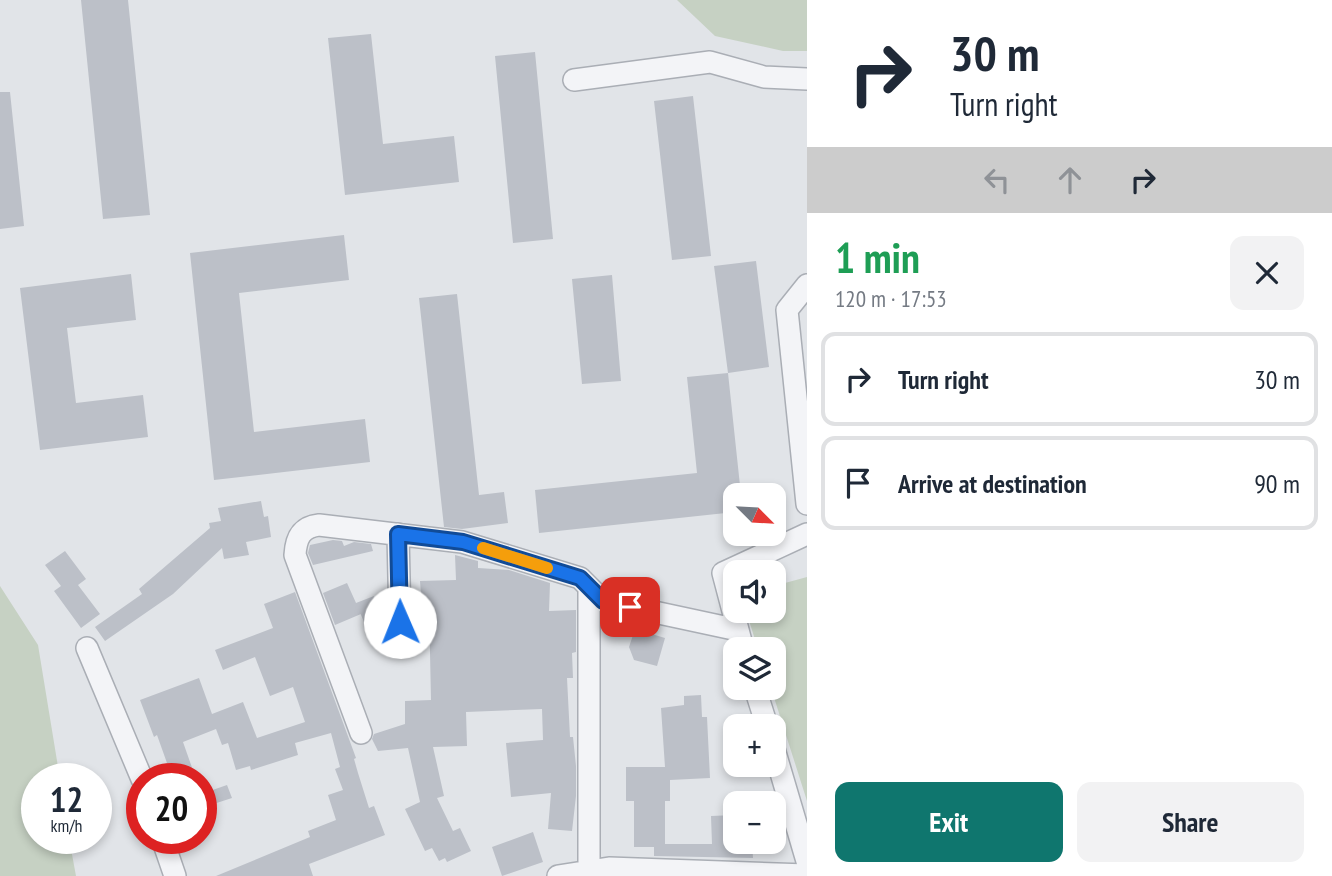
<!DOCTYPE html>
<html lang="en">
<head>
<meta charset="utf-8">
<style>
	body { margin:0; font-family:"PT Sans Narrow",sans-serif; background:#f2f2f3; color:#1f2937; height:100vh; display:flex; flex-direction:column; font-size:26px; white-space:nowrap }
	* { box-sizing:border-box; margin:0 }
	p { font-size:23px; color:#747a83 }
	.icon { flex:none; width:38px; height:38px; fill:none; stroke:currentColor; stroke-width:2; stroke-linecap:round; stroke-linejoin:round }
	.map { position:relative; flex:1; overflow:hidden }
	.side { display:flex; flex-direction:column; background:#fff; width:525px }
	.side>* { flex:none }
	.hud { background:#fff; color:#1f2937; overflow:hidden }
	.needle { width:46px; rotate:114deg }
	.tools { position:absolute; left:723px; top:483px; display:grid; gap:14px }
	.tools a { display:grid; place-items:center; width:63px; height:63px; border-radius:14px; background:#fff; box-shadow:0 4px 10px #0003; font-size:35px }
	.speed { position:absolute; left:21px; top:763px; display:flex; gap:14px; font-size:35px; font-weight:700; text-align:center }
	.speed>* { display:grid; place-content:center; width:91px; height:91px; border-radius:50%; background:#fff; box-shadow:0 4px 10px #0003; line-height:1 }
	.speed small { font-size:18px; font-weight:400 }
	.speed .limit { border:10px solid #d22; background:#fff; color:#111 }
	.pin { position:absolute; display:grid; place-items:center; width:60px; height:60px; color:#fff; margin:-30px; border-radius:14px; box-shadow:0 4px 10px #0006 }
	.me { position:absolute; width:77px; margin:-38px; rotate:359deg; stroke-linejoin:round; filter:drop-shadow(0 0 5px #0008) }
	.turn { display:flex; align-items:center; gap:24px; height:147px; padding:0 28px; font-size:32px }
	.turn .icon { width:91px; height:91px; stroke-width:2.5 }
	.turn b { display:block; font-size:49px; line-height:60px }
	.lanes { display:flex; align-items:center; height:66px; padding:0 28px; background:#0003; justify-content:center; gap:35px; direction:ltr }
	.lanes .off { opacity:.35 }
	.round { display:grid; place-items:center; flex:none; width:74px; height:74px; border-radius:14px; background:#f2f2f3 }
	.head { display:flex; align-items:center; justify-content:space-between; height:119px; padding:0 28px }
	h1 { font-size:42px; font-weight:700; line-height:52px; color:#1e9e55 }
	.cta { display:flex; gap:14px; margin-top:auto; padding:14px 28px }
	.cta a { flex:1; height:80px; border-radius:14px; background:#0f766e; color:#fff; font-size:28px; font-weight:700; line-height:80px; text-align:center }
	.cta a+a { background:#f2f2f3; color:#1f2937 }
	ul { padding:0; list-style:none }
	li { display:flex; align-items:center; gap:21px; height:94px; margin:0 14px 10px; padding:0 14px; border:4px solid #e0e1e3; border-radius:14px }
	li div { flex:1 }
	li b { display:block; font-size:26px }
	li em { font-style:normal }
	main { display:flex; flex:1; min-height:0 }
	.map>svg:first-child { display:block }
	.green { fill:#c6d1c3 }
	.building { fill:#bcc0c8 }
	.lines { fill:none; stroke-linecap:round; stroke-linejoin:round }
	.minor-casing { stroke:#aaaeb5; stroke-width:24 }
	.minor { stroke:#f3f4f7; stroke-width:21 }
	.route-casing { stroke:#114b97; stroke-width:18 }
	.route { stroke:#1a73e8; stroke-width:12 }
	.slow { stroke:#f59e0b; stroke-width:12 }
</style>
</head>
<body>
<main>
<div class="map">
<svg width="807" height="876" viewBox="0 0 807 876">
	<rect width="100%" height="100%" fill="#e1e4e8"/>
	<!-- green -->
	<path class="green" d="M 677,0 L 807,0 L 807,51 L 783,51 L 715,36 Z
		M 807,577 L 807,801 L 771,688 L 774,688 L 774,649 L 758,649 L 746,611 L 774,611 L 774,586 Z
		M 0,586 L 38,645 L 60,779 L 37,779 L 37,838 L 69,838 L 76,876 L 0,876 Z"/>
	<!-- building -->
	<path class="building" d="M 81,0 L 128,0 L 150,215 L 103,219 Z
		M 371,34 L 383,144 L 454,136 L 459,182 L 345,195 L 328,38 Z
		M 535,52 L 553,239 L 513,243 L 495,56 Z
		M 0,92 L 10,92 L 24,226 L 0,229 Z
		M 693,96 L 711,256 L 672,260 L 654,101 Z
		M 344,235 L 349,280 L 239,293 L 254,432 L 365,419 L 370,462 L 214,480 L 190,253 Z
		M 756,261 L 769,367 L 728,373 L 714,266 Z
		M 131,274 L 136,320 L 67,328 L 76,403 L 143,395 L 148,437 L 40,450 L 20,288 Z
		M 612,275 L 621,381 L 582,384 L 572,279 Z
		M 457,294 L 479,495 L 504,492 L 508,523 L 462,529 L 444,527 L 419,298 Z
		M 728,373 L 741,495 L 735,495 L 735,512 L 539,533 L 535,490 L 697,473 L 687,377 Z
		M 261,501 L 264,517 L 268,516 L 271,537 L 246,542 L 249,555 L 224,559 L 222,548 L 173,594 L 105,641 L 95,627 L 142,594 L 139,589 L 210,528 L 209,523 L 221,521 L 218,508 Z
		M 333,540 L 342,541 L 344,546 L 354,542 L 371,544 L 373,551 L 313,565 L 308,553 L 310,545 Z
		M 65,551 L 86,579 L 78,585 L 100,614 L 81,628 L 54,591 L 61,586 L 45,565 Z
		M 455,555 L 478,561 L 478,568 L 509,570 L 550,583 L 549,611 L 576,610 L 576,652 L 572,653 L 573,678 L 567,678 L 570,737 L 573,737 L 576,766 L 576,796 L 572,831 L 548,829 L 551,793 L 511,797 L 506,743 L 543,740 L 542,709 L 466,712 L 467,746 L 433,747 L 444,796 L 437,798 L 453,831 L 460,828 L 471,851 L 447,862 L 445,858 L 439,861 L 432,848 L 425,851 L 405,809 L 420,802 L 408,748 L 378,751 L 372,739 L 374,734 L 405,724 L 405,701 L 431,700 L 429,606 L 422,606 L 420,581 L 456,580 Z
		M 347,583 L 361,614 L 335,625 L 323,593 Z
		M 295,592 L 356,758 L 354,759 L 358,773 L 369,808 L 374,806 L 385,835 L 309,864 L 313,876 L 216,876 L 310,837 L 308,831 L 336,820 L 328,795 L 343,790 L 335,769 L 340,767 L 331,733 L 295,743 L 298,755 L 251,770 L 250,766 L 236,770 L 228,743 L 222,745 L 216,729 L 183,742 L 196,779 L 155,779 L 152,768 L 167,763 L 157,735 L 154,737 L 140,700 L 199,678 L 212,714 L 243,702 L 257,738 L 305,722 L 293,687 L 270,696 L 255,657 L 223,670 L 215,650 L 273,628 L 264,604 Z
		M 374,596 L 382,614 L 364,622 L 356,603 Z
		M 635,629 L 665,638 L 657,666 L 634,660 L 629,647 Z
		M 701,695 L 702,717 L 707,717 L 710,778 L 670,780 L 670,801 L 665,801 L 665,844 L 712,844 L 711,816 L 735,815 L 735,842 L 752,842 L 753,858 L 654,856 L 654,847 L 634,847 L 634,801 L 626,801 L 626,767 L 665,767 L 661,708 L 684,705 L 684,696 Z
		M 227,785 L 232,798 L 201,808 L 201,794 Z
		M 533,832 L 543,862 L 502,876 L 492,847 Z"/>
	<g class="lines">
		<defs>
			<path id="minor" d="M 574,80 L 710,62 L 764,77 L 807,79
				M 807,285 L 787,310 L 807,504
				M 398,534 L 400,622
				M 87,648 L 142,779
				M 743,649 L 723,573 L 807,534
				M 755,688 L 767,726
				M 361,733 L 295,555 C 296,538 301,527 319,525 L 462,542 L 580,578 L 603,601 L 738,630
				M 774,749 L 807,861
				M 162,838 L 175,876
				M 558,876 L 609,868 L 807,875
				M 589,876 L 589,588"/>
		</defs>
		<!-- minor casing -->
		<use href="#minor" class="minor-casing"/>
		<!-- minor -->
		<use href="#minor" class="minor"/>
	</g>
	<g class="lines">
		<defs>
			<path id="route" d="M 400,622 L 398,534 L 463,542 L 580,578 L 603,601 L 630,607"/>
		</defs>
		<!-- route casing -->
		<use href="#route" class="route-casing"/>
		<!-- route -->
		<use href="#route" class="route"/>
		<!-- slow -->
		<path class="slow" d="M 483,548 L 547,568"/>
	</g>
</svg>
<div class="tools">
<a><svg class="needle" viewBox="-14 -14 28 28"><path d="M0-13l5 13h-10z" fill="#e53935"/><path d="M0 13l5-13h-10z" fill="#747a83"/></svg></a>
<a><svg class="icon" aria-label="sound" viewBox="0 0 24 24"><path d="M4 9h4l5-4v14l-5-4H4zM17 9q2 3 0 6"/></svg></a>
<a><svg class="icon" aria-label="layers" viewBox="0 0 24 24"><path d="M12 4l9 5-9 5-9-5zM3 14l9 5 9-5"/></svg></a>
<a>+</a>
<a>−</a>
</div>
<div class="speed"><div>12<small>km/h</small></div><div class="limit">20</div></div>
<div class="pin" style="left:630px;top:607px;background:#d93025"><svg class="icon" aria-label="arrive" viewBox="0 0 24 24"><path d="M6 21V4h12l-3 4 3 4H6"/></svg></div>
<svg class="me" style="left:400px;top:622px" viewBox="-20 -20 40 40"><circle r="19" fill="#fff"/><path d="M0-13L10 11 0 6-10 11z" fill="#1a73e8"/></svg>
</div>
<section class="side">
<div class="hud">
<div class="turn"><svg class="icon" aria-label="right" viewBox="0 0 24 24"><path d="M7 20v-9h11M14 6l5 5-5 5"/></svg><div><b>30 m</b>Turn right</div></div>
<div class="lanes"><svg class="icon off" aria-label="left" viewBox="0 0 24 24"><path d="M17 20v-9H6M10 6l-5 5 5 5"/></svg><svg class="icon off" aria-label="ahead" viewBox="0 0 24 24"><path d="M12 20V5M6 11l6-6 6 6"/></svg><svg class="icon" aria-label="right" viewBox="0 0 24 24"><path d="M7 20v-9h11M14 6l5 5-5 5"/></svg></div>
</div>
<div class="head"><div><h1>1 min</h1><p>120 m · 17:53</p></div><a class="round"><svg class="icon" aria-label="close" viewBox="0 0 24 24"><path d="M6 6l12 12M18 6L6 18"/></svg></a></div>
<ul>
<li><svg class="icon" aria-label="right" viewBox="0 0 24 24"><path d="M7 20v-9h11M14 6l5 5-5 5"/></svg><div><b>Turn right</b></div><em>30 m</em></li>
<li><svg class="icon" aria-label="arrive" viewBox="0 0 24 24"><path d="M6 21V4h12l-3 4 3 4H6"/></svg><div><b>Arrive at destination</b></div><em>90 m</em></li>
</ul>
<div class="cta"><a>Exit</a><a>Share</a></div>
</section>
</main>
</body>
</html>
